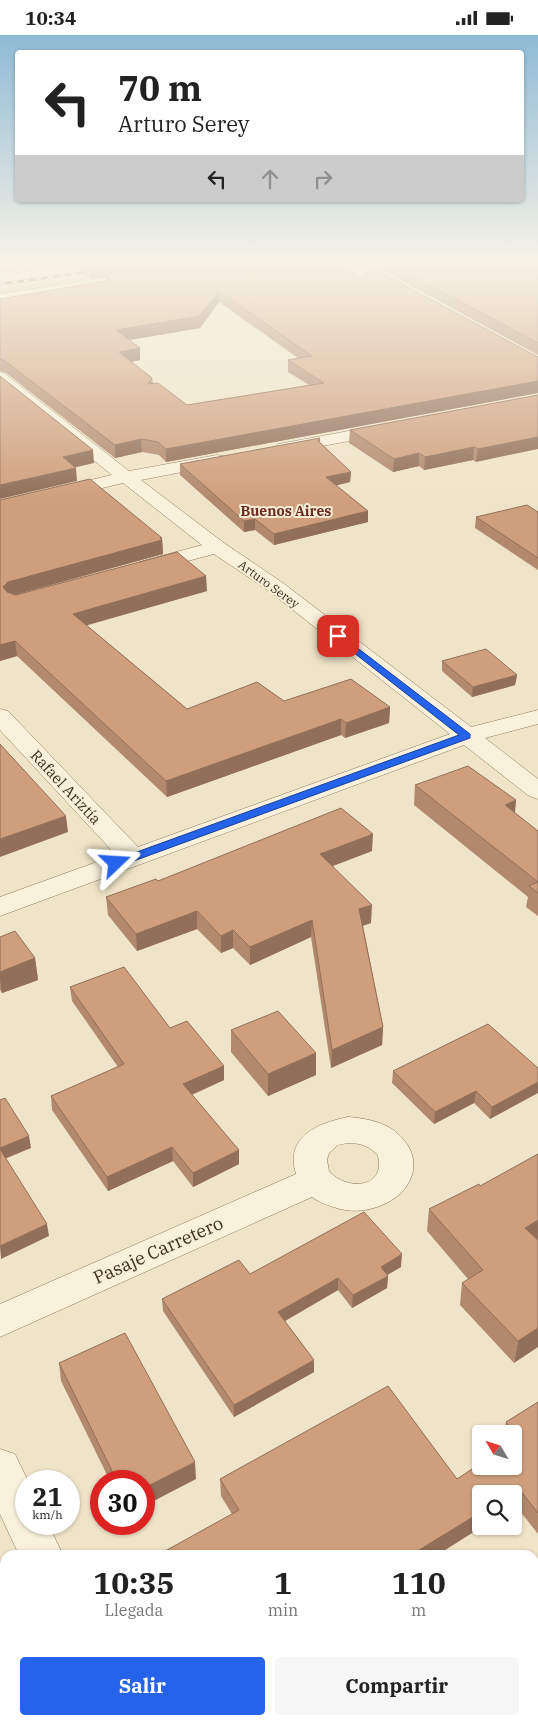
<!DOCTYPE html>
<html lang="es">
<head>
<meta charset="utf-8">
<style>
	body { margin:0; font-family:"IBM Plex Serif",serif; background:#f6f6f6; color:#222; height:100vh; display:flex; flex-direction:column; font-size:19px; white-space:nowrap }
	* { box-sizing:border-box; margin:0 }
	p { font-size:16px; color:#767676 }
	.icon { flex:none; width:28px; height:28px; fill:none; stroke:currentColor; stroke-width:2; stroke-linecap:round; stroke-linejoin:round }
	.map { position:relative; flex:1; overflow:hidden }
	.panel { position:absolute; left:0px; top:1515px; width:539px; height:175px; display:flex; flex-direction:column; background:#fff; border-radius:15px 15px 0 0; box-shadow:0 1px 4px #0004 }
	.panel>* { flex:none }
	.banner { position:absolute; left:15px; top:15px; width:509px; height:152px; border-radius:5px; box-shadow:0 1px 4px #0004; background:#fff; color:#222; overflow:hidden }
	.needle { width:32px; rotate:308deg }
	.buttons { position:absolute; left:472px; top:1390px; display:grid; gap:10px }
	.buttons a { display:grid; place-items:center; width:50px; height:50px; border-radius:5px; background:#fff; box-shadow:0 1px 4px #0004; font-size:25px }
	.speed { position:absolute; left:15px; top:1435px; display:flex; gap:10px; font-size:25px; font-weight:700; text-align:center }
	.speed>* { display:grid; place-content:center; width:65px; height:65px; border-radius:50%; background:#fff; box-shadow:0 1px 4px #0004; line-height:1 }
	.speed small { font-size:12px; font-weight:400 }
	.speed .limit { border:8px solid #d22; background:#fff; color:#111 }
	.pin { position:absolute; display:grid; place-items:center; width:42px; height:42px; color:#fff; margin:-21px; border-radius:10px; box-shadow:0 2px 8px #0006 }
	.me { position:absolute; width:55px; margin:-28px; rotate:70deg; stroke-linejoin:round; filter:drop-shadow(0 0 4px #0008) }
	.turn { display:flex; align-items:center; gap:18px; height:105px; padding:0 20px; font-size:22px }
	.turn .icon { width:65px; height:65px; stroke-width:2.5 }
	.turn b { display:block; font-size:35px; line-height:42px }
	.lanes { display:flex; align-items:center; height:48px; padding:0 20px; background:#0003; justify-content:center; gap:25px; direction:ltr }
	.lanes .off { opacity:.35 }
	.eta { display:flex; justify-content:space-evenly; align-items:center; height:85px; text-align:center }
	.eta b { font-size:30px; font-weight:700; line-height:35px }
	.primary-button { display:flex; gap:10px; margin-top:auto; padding:10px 20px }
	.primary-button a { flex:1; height:58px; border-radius:5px; background:#2563eb; color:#fff; font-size:20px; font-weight:700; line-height:58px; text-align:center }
	.primary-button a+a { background:#f6f6f6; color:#222 }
	.status { display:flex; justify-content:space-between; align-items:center; height:35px; padding:0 25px; background:#fff; direction:ltr }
	.status svg { height:14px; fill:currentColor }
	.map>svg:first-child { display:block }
	.green { fill:#c9cf9b }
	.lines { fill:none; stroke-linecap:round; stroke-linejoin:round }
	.minor-casing { stroke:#8d765c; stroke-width:1 }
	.minor { fill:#faf1dc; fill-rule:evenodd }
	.rail-casing { stroke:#3d2e20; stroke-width:3 }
	.rail { stroke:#f7eed8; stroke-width:2; stroke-dasharray:6; stroke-linecap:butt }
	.wall { fill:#b2896c; fill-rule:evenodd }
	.shaded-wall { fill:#916f58 }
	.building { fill:#cf9f7d; stroke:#916f58; fill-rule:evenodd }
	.route { fill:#2563eb; stroke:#184099 }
	.labels { text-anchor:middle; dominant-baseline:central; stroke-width:4; stroke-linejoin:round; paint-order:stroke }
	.far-street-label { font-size:12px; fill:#3d2e20; stroke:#f7eed8 }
	.far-neighbourhood-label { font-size:14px; font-weight:bold; fill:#6b2e1e; stroke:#f7eed8 }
	.street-label { font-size:15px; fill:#3d2e20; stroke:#f7eed8 }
	.near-street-label { font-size:18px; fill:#3d2e20; stroke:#f7eed8 }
</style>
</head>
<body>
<div class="status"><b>10:34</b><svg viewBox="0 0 49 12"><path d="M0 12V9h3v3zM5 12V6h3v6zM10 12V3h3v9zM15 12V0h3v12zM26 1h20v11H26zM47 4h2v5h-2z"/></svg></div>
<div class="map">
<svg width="538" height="1690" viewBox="0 0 538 1690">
	<rect width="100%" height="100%" fill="#f0e4c8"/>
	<!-- green -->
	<path class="green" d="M 47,228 L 97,228 L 0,242 L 0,235 Z
		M 194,228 L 219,228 L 133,238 L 0,258 L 0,253 Z"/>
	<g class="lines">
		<defs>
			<path id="minor" d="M 0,228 L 23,228 L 22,231 L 0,235 Z
				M 348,228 L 364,228 L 407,254 L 405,257 L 395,257 Z
				M 105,243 L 110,244 L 112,247 L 110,250 L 0,267 L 0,259 Z
				M 0,337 L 5,339 L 129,436 L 217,420 L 223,421 L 226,425 L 223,429 L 141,445 L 224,508 L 283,548 L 471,692 L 538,675 L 538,689 L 485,703 L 538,744 L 538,764 L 529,761 L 464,710 L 0,881 L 0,862 L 116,820 L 0,695 L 0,674 L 8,676 L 138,812 L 450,699 L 269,556 L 214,519 L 146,537 L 139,535 L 136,531 L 139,527 L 202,510 L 123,448 L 0,478 L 0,466 L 112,440 L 0,350 Z
				M 387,389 L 393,390 L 395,394 L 393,398 L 284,418 L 278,417 L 275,413 L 278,409 L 284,408 Z
				M 348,1082 C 364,1083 386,1087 398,1099 C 428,1126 411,1161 377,1172 C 365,1176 353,1177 340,1174 C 330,1171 320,1168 312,1162 L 0,1302 L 0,1269 L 296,1139 C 284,1101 319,1088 348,1082 ZM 348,1108 C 361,1108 370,1111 378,1121 C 386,1154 346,1156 329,1136 L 327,1125 L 329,1118 L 338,1110 Z
				M 0,1414 L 15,1419 L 28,1446 L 26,1446 L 26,1489 L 48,1489 L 63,1520 L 19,1520 L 0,1479 Z
				M 95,1685 L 144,1685 L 146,1690 L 97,1690 Z"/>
		</defs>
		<!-- minor casing -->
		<use href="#minor" class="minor-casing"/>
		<!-- minor -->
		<use href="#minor" class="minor"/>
		<defs>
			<path id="rail" d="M 0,249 L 94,236"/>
		</defs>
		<!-- rail casing -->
		<use href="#rail" class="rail-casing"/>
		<!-- rail -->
		<use href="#rail" class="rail"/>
	</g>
	<!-- wall -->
	<path class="wall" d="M 64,228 L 210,228 L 170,232 L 91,244 Z
		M 378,228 L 508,228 L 510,229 L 511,228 L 538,228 L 538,320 L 378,233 Z
		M 106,243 L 361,243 L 538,322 L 538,358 L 166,427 L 159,420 L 142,417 L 115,423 L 6,338 L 0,336 L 0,264 L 106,246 ZM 219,267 L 298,323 L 288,325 L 288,337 L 309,350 L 187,370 L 153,348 L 152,343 L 131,327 L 140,325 L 129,305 L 200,293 Z
		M 538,360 L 476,427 L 473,425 L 424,435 L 419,431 L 393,437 L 349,408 L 350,395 Z
		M 320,403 L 320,407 L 351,437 L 350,447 L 336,450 L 368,487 L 274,510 L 255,495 L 244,497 L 180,440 L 180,429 Z
		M 0,465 L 162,503 L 163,519 L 15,560 L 207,556 L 86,590 L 187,674 L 284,666 L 390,672 L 389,688 L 345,703 L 341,700 L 167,762 L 17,621 L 0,626 Z
		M 538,477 L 538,535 L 475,493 L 476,482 Z
		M 442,626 L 517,640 L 515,650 L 472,662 L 442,636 Z
		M 415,750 L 516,765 L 515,778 L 538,796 L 538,881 L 526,872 L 528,862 L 414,770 Z
		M 372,816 L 333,831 L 371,888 L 363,891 L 383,992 L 382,1010 L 331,1033 L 311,902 L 250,930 L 233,913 L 221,918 L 197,894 L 137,916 L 108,880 L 106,862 L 158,846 Z
		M 0,902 L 35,923 L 38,945 L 2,958 L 0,955 Z
		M 70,952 L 170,993 L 224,1031 L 224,1045 L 192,1060 L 239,1129 L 193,1152 L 173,1126 L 108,1156 L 52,1075 L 51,1061 L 118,1032 L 72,966 Z
		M 231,995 L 316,1040 L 268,1061 L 231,1017 Z
		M 538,1033 L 490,1084 L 474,1068 L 434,1089 L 392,1048 L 393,1036 Z
		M 429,1174 L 538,1204 L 537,1205 L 514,1328 L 460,1270 L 462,1248 L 468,1244 L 427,1196 Z
		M 401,1232 L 387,1240 L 388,1241 L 387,1253 L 352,1273 L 338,1255 L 285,1286 L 314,1337 L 234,1382 L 163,1276 L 162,1264 L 250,1239 Z
		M 59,1328 L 196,1444 L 144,1446 L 110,1446 L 61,1346 Z
		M 538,1367 L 538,1499 L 516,1471 L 514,1472 L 514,1459 L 481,1491 L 483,1491 L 437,1520 L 232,1479 L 221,1461 L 220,1444 L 457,1444 L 514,1431 L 514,1399 L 504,1399 L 506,1387 Z
		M 210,1685 L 283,1685 L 275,1690 L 213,1690 Z"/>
	<!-- shaded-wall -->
	<path class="shaded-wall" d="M 125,228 L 210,228 L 170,232 L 91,244 L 90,233 Z
		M 219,256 L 219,267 L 200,293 L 117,307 L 116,295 Z
		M 140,313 L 140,325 L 119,329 L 119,317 Z
		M 538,346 L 538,358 L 166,427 L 166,414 Z
		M 538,402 L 538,414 L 476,427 L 478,414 Z
		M 141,404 L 142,417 L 115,423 L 115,410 Z
		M 474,412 L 473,425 L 424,435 L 425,422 Z
		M 93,415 L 94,428 L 64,435 L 63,422 Z
		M 419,418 L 419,431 L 393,437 L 394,424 Z
		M 76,433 L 77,446 L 0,464 L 0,450 Z
		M 351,437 L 350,447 L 326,453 L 326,442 Z
		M 368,476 L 368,487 L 274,510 L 274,499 Z
		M 255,484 L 255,495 L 244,497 L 244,486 Z
		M 162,503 L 163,519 L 10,561 L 3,552 L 8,547 Z
		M 206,541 L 207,556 L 74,594 L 73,579 Z
		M 15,606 L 17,621 L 0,626 L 0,610 Z
		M 517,640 L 515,650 L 472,662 L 473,652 Z
		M 390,672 L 389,688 L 345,703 L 346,688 Z
		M 341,684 L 341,700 L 167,762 L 166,746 Z
		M 516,765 L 514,785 L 505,770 Z
		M 66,781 L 68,797 L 0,822 L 0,804 Z
		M 373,799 L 372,816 L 319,836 L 320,819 Z
		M 372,870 L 371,888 L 358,892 L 359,874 Z
		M 197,876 L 197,894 L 137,916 L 136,899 Z
		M 312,885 L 311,902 L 250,930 L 250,912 Z
		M 233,895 L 233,913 L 221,918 L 221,901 Z
		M 35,923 L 38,945 L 2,958 L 0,944 L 0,937 Z
		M 383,992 L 382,1010 L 331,1033 L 332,1015 Z
		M 316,1018 L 316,1040 L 268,1061 L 268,1039 Z
		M 224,1031 L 224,1045 L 184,1063 L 183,1049 Z
		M 538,1047 L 538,1058 L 490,1084 L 492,1072 Z
		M 476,1056 L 474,1068 L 434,1089 L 435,1077 Z
		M 29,1101 L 31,1113 L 2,1125 L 0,1113 Z
		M 172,1112 L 173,1126 L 108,1156 L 107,1142 Z
		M 239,1115 L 239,1129 L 193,1152 L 193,1138 Z
		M 538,1185 L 538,1204 L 521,1215 L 525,1193 Z
		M 47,1189 L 49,1201 L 1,1224 L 0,1211 Z
		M 402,1219 L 401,1232 L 380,1244 L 381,1232 Z
		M 388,1241 L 387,1253 L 352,1273 L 353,1260 Z
		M 338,1243 L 338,1255 L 278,1290 L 278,1277 Z
		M 538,1293 L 538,1312 L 514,1328 L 518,1306 Z
		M 314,1325 L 314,1337 L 234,1382 L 234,1370 Z
		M 195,1427 L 196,1444 L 144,1471 L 144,1453 Z
		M 519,1454 L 516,1471 L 514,1472 L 514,1459 L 512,1459 Z
		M 481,1477 L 481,1491 L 483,1491 L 437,1520 L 411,1520 Z
		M 258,1685 L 283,1685 L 275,1690 L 251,1690 Z"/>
	<!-- building -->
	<path class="building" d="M 81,228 L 125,228 L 90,233 Z
		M 223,228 L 336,228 L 361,243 L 371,232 L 538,322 L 538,346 L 166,414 L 158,407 L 141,404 L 115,410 L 5,326 L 0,324 L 0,264 L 110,245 L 106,243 L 170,233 ZM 219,256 L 312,321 L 288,325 L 324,348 L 187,370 L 158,348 L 148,349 L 152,343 L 119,317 L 140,313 L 116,295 L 199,281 Z
		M 388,228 L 508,228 L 510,229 L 512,228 L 538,228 L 538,308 Z
		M 0,341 L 93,415 L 63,422 L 76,433 L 0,450 Z
		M 538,360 L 538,402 L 478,414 L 474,412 L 425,422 L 419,418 L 394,424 L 350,395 Z
		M 320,403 L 318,406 L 351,437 L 326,442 L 368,476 L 274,499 L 255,484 L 244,486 L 180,429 Z
		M 90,444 L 162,503 L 160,503 L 162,505 L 8,547 L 3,552 L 7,557 L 16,560 L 177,517 L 206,541 L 73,579 L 187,674 L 257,647 L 284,666 L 351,644 L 390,672 L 346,688 L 341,684 L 166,746 L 15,606 L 0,610 L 0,465 Z
		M 527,470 L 538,477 L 538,523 L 476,482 Z
		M 486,614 L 517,640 L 473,652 L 442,626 Z
		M 0,709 L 66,781 L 0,804 Z
		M 468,731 L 516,765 L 505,770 L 538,796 L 538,847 L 415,750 Z
		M 341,773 L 373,799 L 320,819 L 372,870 L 359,874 L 383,992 L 332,1015 L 312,885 L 250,912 L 233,895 L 221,901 L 197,876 L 136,899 L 106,862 L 156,844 L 158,846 Z
		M 538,847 L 538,858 L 529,851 Z
		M 15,896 L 35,923 L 0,937 L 0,902 Z
		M 124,932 L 170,993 L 187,986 L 224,1031 L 183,1049 L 239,1115 L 193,1138 L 172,1112 L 107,1142 L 51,1061 L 124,1029 L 70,952 Z
		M 278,976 L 316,1018 L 268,1039 L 231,995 Z
		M 488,989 L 538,1033 L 538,1047 L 492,1072 L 476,1056 L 435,1077 L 393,1036 Z
		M 5,1063 L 29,1101 L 0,1113 L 0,1065 Z
		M 0,1114 L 47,1189 L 0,1211 Z
		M 538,1119 L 538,1185 L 525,1193 L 538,1205 L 538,1293 L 518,1306 L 462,1248 L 483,1235 L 429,1174 L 479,1149 L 480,1151 Z
		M 364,1177 L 402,1219 L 381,1232 L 388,1241 L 353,1260 L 338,1243 L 278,1277 L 314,1325 L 234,1370 L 162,1264 L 239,1225 L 250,1239 Z
		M 125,1298 L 195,1427 L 144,1453 L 144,1446 L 117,1446 L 59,1328 Z
		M 388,1351 L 457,1444 L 481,1428 L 481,1431 L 514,1431 L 514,1407 L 519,1404 L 506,1387 L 538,1367 L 538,1478 L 519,1454 L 512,1459 L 481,1459 L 481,1477 L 411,1520 L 158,1520 L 239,1475 L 220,1444 Z
		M 0,1636 L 5,1647 L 5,1685 L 21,1685 L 23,1690 L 0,1690 Z
		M 218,1685 L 258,1685 L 251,1690 L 220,1690 Z"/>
	<!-- sky -->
	<linearGradient id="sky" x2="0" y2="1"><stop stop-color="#8fbad6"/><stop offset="0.49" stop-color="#f8f3e6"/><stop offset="1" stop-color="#f8f3e6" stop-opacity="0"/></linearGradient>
	<rect width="538" height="465" fill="url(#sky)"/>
	<!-- route -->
	<path class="route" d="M 338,598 L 470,699 L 470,703 L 120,831 L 112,831 L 111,828 L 112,826 L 459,700 L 335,603 L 333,601 Z"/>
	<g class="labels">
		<!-- far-street labels -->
		<g class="far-street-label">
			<text transform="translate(269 549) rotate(36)">Arturo Serey</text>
		</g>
		<!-- far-neighbourhood labels -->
		<g class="far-neighbourhood-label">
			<text x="286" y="476">Buenos Aires</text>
		</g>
		<!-- street labels -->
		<g class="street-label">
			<text transform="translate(66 752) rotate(47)">Rafael Ariztía</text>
		</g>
		<!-- near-street labels -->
		<g class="near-street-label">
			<text transform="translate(158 1215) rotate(-24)">Pasaje Carretero</text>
		</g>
	</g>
</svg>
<div class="buttons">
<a><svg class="needle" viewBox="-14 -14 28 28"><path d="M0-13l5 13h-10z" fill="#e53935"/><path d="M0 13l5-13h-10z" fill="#767676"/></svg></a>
<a><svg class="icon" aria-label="search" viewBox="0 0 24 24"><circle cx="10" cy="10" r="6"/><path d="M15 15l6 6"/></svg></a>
</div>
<div class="speed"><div>21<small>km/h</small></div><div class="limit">30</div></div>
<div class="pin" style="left:338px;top:601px;background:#d93025"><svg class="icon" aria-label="arrive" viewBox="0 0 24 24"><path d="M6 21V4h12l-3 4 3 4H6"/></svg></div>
<svg class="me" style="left:116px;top:828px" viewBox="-20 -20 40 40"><path d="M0-17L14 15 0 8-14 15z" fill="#2563eb" stroke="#fff" stroke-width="4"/></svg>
<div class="banner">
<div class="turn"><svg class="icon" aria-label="left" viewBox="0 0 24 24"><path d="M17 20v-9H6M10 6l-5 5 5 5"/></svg><div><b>70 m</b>Arturo Serey</div></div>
<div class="lanes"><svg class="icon" aria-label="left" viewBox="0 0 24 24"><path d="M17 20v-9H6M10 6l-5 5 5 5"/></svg><svg class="icon off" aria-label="ahead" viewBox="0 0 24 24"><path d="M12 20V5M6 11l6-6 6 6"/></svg><svg class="icon off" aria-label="right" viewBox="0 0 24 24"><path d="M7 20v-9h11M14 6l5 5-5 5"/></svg></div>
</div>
<section class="panel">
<div class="eta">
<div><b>10:35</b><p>Llegada</p></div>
<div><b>1</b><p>min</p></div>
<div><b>110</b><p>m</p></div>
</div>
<div class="primary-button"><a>Salir</a><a>Compartir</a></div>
</section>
</div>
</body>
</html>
